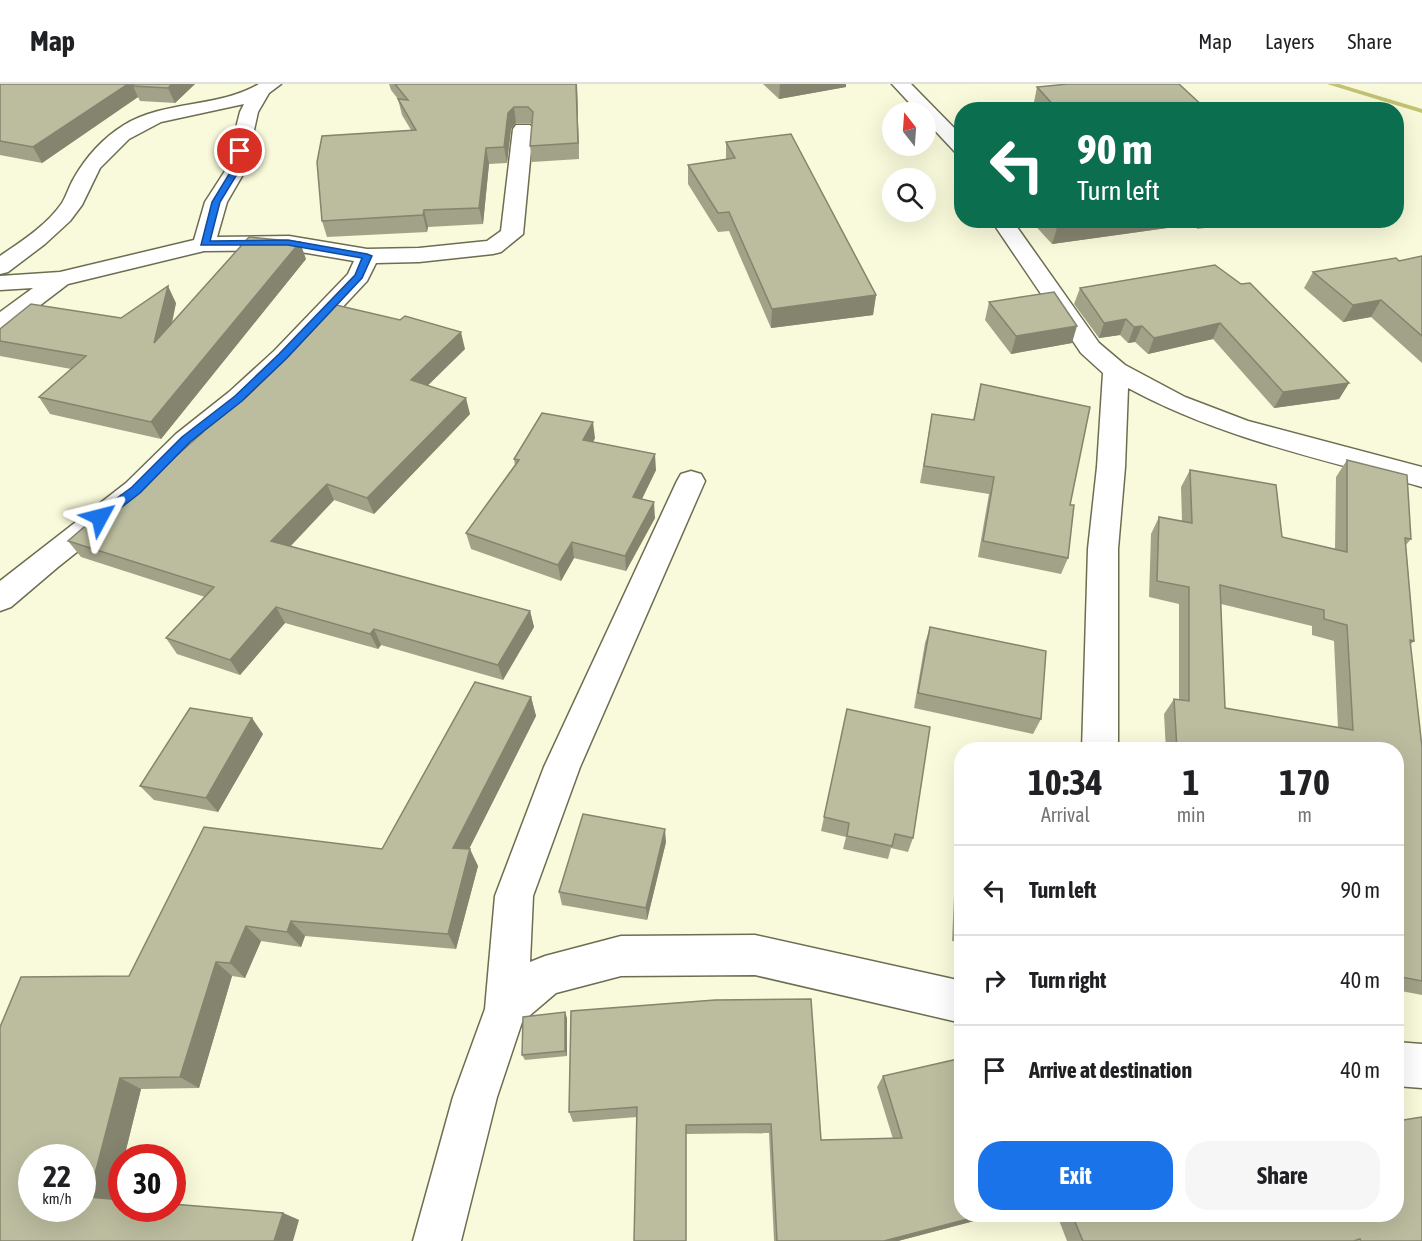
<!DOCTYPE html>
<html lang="en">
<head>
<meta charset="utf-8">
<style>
	body { margin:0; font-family:"Asap Condensed",sans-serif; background:#f6f6f6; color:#202124; height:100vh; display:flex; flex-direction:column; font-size:22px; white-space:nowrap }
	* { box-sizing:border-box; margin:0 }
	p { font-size:20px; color:#757577 }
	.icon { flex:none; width:33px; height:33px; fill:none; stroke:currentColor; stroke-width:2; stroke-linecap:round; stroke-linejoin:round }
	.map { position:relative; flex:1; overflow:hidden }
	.sheet { position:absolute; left:954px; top:658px; width:450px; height:480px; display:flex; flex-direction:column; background:#fff; border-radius:24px; box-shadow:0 6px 24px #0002 }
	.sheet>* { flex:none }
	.banner { position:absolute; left:954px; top:18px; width:450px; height:126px; border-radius:24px; box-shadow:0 6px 24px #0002; background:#0b6e4f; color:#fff; overflow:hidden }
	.needle { width:39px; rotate:343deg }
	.tools { position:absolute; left:882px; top:18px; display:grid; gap:12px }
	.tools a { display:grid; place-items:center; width:54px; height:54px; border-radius:50%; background:#fff; box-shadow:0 6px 24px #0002; font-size:30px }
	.speed { position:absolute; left:18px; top:1060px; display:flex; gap:12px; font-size:30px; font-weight:700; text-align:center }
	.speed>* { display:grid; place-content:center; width:78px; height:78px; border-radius:50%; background:#fff; box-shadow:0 6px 24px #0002; line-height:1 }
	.speed small { font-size:15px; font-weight:400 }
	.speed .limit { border:9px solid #d22; background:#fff; color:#111 }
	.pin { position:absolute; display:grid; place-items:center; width:51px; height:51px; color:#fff; margin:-26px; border:3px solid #fff; border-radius:50%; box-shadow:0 2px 6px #0007 }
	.me { position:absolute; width:66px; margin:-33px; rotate:52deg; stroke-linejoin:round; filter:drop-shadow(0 0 4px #0008) }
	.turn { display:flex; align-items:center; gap:21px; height:126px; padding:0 24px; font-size:27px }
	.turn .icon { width:78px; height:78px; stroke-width:2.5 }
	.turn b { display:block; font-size:42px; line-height:51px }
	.eta { display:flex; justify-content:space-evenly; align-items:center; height:102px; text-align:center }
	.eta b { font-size:36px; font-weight:700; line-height:42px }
	.button { display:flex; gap:12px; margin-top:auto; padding:12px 24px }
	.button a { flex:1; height:69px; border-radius:24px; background:#1a73e8; color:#fff; font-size:24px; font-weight:700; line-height:69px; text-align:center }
	.button a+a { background:#f6f6f6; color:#202124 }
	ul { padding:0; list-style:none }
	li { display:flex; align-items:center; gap:18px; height:90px; padding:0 24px; border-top:2px solid #e0e0e0 }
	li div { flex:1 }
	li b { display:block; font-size:22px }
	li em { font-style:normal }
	header { display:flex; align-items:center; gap:36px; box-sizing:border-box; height:84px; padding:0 30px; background:#fff; border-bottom:2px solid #e0e0e0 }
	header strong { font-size:28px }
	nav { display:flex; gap:33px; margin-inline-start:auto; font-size:21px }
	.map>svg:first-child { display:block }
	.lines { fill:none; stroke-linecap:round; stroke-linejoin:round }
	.stream { fill:#c3c372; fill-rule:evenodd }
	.minor-casing { stroke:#6d6d52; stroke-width:3 }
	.minor { fill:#fff; fill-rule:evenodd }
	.wall { fill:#a2a289; fill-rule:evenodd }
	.shaded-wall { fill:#84846f }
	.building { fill:#bcbc9f; stroke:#84846f; stroke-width:1.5; fill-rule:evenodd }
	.route { fill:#1a73e8; stroke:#114b97; stroke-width:1.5 }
</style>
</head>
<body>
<header>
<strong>Map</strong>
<nav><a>Map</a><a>Layers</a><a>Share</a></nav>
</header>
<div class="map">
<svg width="1422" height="1157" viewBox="0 0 1422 1157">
	<rect width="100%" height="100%" fill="#f9fadb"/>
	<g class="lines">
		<!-- stream -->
		<path class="stream" d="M 1327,0 L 1339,0 L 1422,25 L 1422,29 Z"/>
		<defs>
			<path id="minor" d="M 259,0 L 281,0 L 269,9 L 258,28 L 245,87 L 227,118 L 217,153 L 289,152 L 367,165 L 419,164 L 487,157 L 501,147 L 513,45 L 516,41 L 530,41 L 533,45 L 523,150 L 501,168 L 493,170 L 419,178 L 376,179 L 367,197 L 292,277 L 247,320 L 196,362 L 146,413 L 58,483 L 11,523 L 0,527 L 0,497 L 126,399 L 176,350 L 229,308 L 274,267 L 348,190 L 354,177 L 289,166 L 204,167 L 68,200 L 9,245 L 0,247 L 0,228 L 33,204 L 0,206 L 0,192 L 60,188 L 194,156 L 205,118 L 225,87 L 240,28 L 244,20 L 161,38 L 129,55 L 100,84 L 82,121 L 70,137 L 45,160 L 8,188 L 0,190 L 0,172 C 22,157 47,141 62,119 C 67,111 69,102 74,94 C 86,73 103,54 124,41 C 165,16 218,24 259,0 Z
				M 892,0 L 911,0 L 962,52 L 962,70 L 955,68 L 926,37 L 926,28 L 918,28 Z
				M 991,136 L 1012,136 L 1099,259 L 1125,281 L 1185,313 L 1248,337 L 1422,383 L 1422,403 C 1322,375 1220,354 1128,304 L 1125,383 L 1118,465 L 1118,666 L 1082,666 L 1088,465 L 1097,383 L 1103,289 L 1081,269 Z
				M 691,387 L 701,390 L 705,397 L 580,683 L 533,812 L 530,878 L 545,872 L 621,852 L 755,851 L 962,897 L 962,939 L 755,891 L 621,892 L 556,909 L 522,938 L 497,1013 L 461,1157 L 413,1157 L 453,1013 L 485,925 L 495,812 L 544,683 L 677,397 L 681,390 Z
				M 1396,958 L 1422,960 L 1422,1004 L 1396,1002 Z"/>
		</defs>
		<!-- minor casing -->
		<use href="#minor" class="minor-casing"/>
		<!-- minor -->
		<use href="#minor" class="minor"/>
	</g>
	<!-- wall -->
	<path class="wall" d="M 0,0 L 195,0 L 175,19 L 140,17 L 138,13 L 42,79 L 0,71 Z
		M 389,0 L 577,0 L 579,75 L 532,78 L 530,62 L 532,40 L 530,39 L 516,39 L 511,45 L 507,79 L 489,80 L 483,140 L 428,143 L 427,148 L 327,153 L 322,137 L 411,46 L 402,31 L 398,15 L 391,6 Z
		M 763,0 L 846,0 L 846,3 L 779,15 Z
		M 1037,3 L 1207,26 L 1041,26 L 1034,18 Z
		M 726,58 L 876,211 L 873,231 L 771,244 L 729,147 L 718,148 L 688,100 L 688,81 L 726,75 Z
		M 1030,136 L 1269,136 L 1197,145 L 1196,140 L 1052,160 Z
		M 1422,172 L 1422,279 L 1371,233 L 1343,238 L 1304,204 L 1313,188 L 1399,177 Z
		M 306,175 L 161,355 L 50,330 L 39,313 L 71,285 L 0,272 L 0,245 L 121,234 L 176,219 L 172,240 Z
		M 1215,181 L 1349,299 L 1339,315 L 1274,324 L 1213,255 L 1148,270 L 1135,258 L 1128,259 L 1120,251 L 1099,254 L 1074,220 L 1080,204 Z
		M 989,218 L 1072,259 L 1011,270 L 985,236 Z
		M 465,265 L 428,301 L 470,330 L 374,430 L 334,416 L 290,463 L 530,527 L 534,543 L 503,596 L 381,561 L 378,565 L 285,539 L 240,591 L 177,570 L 166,554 L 205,513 L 81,473 L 68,457 L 130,413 L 201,350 L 200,349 Z
		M 981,300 L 1070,421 L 1068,474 L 1061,490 L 978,473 L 989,410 L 920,399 L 932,330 L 973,336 Z
		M 595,354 L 593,358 L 656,386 L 642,415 L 655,434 L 626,487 L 574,474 L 561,497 L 471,465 L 466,449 L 515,382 L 514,375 Z
		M 1347,376 L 1411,455 L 1406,461 L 1414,557 L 1410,561 L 1422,663 L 1422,911 L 1396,906 L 1396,666 L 1166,666 L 1164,630 L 1174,615 L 1179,616 L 1179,520 L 1149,513 L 1151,450 L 1159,433 L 1182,437 L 1181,403 L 1190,386 L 1282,453 L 1335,465 L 1336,393 ZM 1221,520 L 1312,542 L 1312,551 L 1334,557 L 1338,644 L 1225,624 Z
		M 930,543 L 1041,635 L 1033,650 L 914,624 L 925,559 Z
		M 531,613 L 536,632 L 469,765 L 478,782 L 456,865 L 305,852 L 301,863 L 261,857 L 245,894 L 232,892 L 199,1004 L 141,1005 L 124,1074 L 122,1074 L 114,1115 L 283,1129 L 299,1136 L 0,1157 L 129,892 L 382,765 Z
		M 847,625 L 913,754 L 908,768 L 891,764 L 888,775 L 843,765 L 846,753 L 821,747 Z
		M 263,650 L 218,728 L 154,716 L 140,702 Z
		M 962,754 L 962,859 L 952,857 L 956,766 Z
		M 666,758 L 647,836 L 562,821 L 559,808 Z
		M 571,927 L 821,1056 L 893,1055 L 877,1003 L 883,992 L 962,1131 L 997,1131 L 898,1157 L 774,1157 L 769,1049 L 686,1050 L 637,1033 L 573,1038 L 569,1028 Z
		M 567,934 L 567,972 L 525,976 L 522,971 Z
		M 1057,1131 L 1396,1131 L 1422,1157 L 1067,1157 Z"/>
	<!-- shaded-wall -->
	<path class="shaded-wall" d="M 128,0 L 140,0 L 133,2 L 138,13 L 42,79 L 33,63 Z
		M 172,0 L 195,0 L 175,19 L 168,4 Z
		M 576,0 L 577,0 L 579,75 L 578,59 Z
		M 780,0 L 846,0 L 846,3 L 779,15 Z
		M 514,23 L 516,39 L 511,45 L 507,79 L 504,63 L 508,29 Z
		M 486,64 L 489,80 L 483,140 L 479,124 Z
		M 424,126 L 428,143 L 427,148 L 423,131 Z
		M 1112,136 L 1198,136 L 1196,140 L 1052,160 L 1057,144 Z
		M 300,158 L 306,175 L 161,355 L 151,338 Z
		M 168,202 L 176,219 L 163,276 L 154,259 Z
		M 876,211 L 873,231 L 771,244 L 772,225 Z
		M 1381,216 L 1371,233 L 1343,238 L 1353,221 Z
		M 1126,235 L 1120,251 L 1099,254 L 1104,239 Z
		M 1220,239 L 1213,255 L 1148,270 L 1154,254 Z
		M 1077,242 L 1072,259 L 1011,270 L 1016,252 Z
		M 1142,242 L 1135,258 L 1128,259 L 1134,243 Z
		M 461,248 L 465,265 L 416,313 L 411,296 Z
		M 1349,299 L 1339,315 L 1274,324 L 1283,308 Z
		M 466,314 L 470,330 L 374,430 L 367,414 Z
		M 593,338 L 595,354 L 585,372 L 583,356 Z
		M 655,370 L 656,386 L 635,429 L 633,413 Z
		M 327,400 L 334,416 L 279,474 L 271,457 Z
		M 654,418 L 655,434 L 626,487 L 625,472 Z
		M 572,458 L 574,474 L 561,497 L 558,481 Z
		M 276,523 L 285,539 L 240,591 L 230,576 Z
		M 530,527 L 534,543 L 503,596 L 498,581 Z
		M 374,545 L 381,561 L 378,565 L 370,550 Z
		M 531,613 L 536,632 L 461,781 L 453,764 Z
		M 252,634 L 263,650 L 218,728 L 206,714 Z
		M 665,745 L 666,758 L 647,836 L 646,824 Z
		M 470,765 L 478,782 L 456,865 L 448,850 Z
		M 291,837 L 305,852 L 301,863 L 287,848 Z
		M 246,842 L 261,857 L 245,894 L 230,879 Z
		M 216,878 L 232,892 L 199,1004 L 180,993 Z
		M 565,928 L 567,934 L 567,972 L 565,967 Z
		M 120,994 L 141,1005 L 124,1074 L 122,1074 L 122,1084 L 112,1120 L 89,1113 Z
		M 283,1129 L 299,1136 L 293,1157 L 274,1157 Z
		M 983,1131 L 997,1131 L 898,1157 L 884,1157 Z"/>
	<!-- building -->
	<path class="building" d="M 0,0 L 128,0 L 33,63 L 0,57 Z
		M 134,0 L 172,0 L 168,4 L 133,2 Z
		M 395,0 L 576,0 L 578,59 L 530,62 L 533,28 L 528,23 L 514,23 L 508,29 L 504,63 L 486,64 L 479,124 L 424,126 L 423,131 L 322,137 L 317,78 L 322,52 L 416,46 L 398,15 L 408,16 Z
		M 1068,0 L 1179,0 L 1207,26 L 1058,26 L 1037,3 Z
		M 791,50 L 876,211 L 772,225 L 729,128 L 718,129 L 688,81 L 735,74 L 726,58 Z
		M 1050,136 L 1112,136 L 1057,144 Z
		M 249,153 L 300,158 L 151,338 L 39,313 L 86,272 L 0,257 L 0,245 L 31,220 L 121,234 L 168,202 L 154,259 Z
		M 1422,172 L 1422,252 L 1381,216 L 1353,221 L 1313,188 L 1396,174 L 1399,177 Z
		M 1215,181 L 1241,200 L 1250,199 L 1349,299 L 1283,308 L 1220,239 L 1154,254 L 1142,242 L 1134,243 L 1126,235 L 1104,239 L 1080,204 Z
		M 1054,208 L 1077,242 L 1016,252 L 989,218 Z
		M 336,221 L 400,236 L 405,232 L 461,248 L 411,296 L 466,314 L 367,414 L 327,400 L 271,457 L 530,527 L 498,581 L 374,545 L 370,550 L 276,523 L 230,576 L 166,554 L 214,503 L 68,457 L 121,411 L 130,413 L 202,349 L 200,349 Z
		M 981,300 L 1090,323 L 1070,421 L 1074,421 L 1068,474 L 983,457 L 994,393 L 924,382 L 932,330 L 974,336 Z
		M 542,329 L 593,338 L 583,356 L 655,370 L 633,413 L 654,418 L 625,472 L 572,458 L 558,481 L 466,449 L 519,376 L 514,375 Z
		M 1347,376 L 1407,391 L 1411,455 L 1405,454 L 1414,557 L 1410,556 L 1422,663 L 1422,897 L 1396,892 L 1396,666 L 1177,666 L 1174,615 L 1189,617 L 1189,503 L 1157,497 L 1159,433 L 1192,439 L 1190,386 L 1276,401 L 1282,453 L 1347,468 ZM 1220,501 L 1324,526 L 1324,535 L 1347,541 L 1353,646 L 1225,624 Z
		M 930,543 L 1046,567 L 1041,635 L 918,609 Z
		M 475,598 L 531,613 L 453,764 L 470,765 L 448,850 L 291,837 L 287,848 L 246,842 L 230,879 L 216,878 L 180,993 L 120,994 L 89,1113 L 122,1116 L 122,1125 L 172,1125 L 172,1120 L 283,1129 L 274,1157 L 0,1157 L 0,943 L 21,893 L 129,892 L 204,743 L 382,765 ZM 32,1074 L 82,1074 L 82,1125 L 32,1125 Z
		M 190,624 L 252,634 L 206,714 L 140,702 Z
		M 847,625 L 930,643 L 913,754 L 895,750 L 892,762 L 847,752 L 849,739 L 824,733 Z
		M 583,730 L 665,745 L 646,824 L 559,808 Z
		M 962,768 L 962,846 L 958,845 Z
		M 811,915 L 821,1056 L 902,1054 L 883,992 L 962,974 L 962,1131 L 983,1131 L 884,1157 L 777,1157 L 771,1040 L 686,1041 L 686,1157 L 634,1157 L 637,1023 L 569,1028 L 571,927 L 715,916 Z
		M 565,928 L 565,967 L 522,971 L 523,933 Z
		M 1422,1033 L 1422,1157 L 1361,1157 L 1360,1155 L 1354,1157 L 1083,1157 L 1072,1131 L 1396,1131 L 1396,1035 L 1397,1037 Z"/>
	<!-- route -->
	<path class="route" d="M 240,65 L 244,67 L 239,87 L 220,118 L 210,157 L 288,156 L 367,170 L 372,172 L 362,194 L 287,274 L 242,317 L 190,358 L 140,409 L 105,436 L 96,436 L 96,430 L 132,403 L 182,353 L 235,312 L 279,270 L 355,191 L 362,174 L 288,161 L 201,161 L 212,118 L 231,87 L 236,67 Z"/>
</svg>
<div class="tools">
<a><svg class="needle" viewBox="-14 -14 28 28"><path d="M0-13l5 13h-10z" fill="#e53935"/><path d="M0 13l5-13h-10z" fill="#757577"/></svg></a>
<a><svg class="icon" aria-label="search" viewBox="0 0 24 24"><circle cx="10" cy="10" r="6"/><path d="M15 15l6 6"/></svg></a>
</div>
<div class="speed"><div>22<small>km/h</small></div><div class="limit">30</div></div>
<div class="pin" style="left:240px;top:67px;background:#d93025"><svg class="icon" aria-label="arrive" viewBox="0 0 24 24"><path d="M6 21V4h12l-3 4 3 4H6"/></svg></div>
<svg class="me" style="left:100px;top:433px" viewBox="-20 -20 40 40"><path d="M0-17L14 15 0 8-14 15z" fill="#1a73e8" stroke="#fff" stroke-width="4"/></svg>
<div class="banner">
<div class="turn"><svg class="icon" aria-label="left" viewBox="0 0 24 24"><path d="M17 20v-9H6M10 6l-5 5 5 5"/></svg><div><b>90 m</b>Turn left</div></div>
</div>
<section class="sheet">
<div class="eta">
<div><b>10:34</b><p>Arrival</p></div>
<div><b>1</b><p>min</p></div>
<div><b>170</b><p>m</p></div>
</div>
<ul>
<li><svg class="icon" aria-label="left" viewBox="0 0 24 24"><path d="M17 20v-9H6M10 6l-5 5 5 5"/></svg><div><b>Turn left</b></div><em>90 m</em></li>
<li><svg class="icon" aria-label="right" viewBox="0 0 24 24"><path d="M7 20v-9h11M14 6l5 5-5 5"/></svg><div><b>Turn right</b></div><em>40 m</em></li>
<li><svg class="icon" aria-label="arrive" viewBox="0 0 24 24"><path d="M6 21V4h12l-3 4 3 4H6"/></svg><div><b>Arrive at destination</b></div><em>40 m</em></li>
</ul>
<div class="button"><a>Exit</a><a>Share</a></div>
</section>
</div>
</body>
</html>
